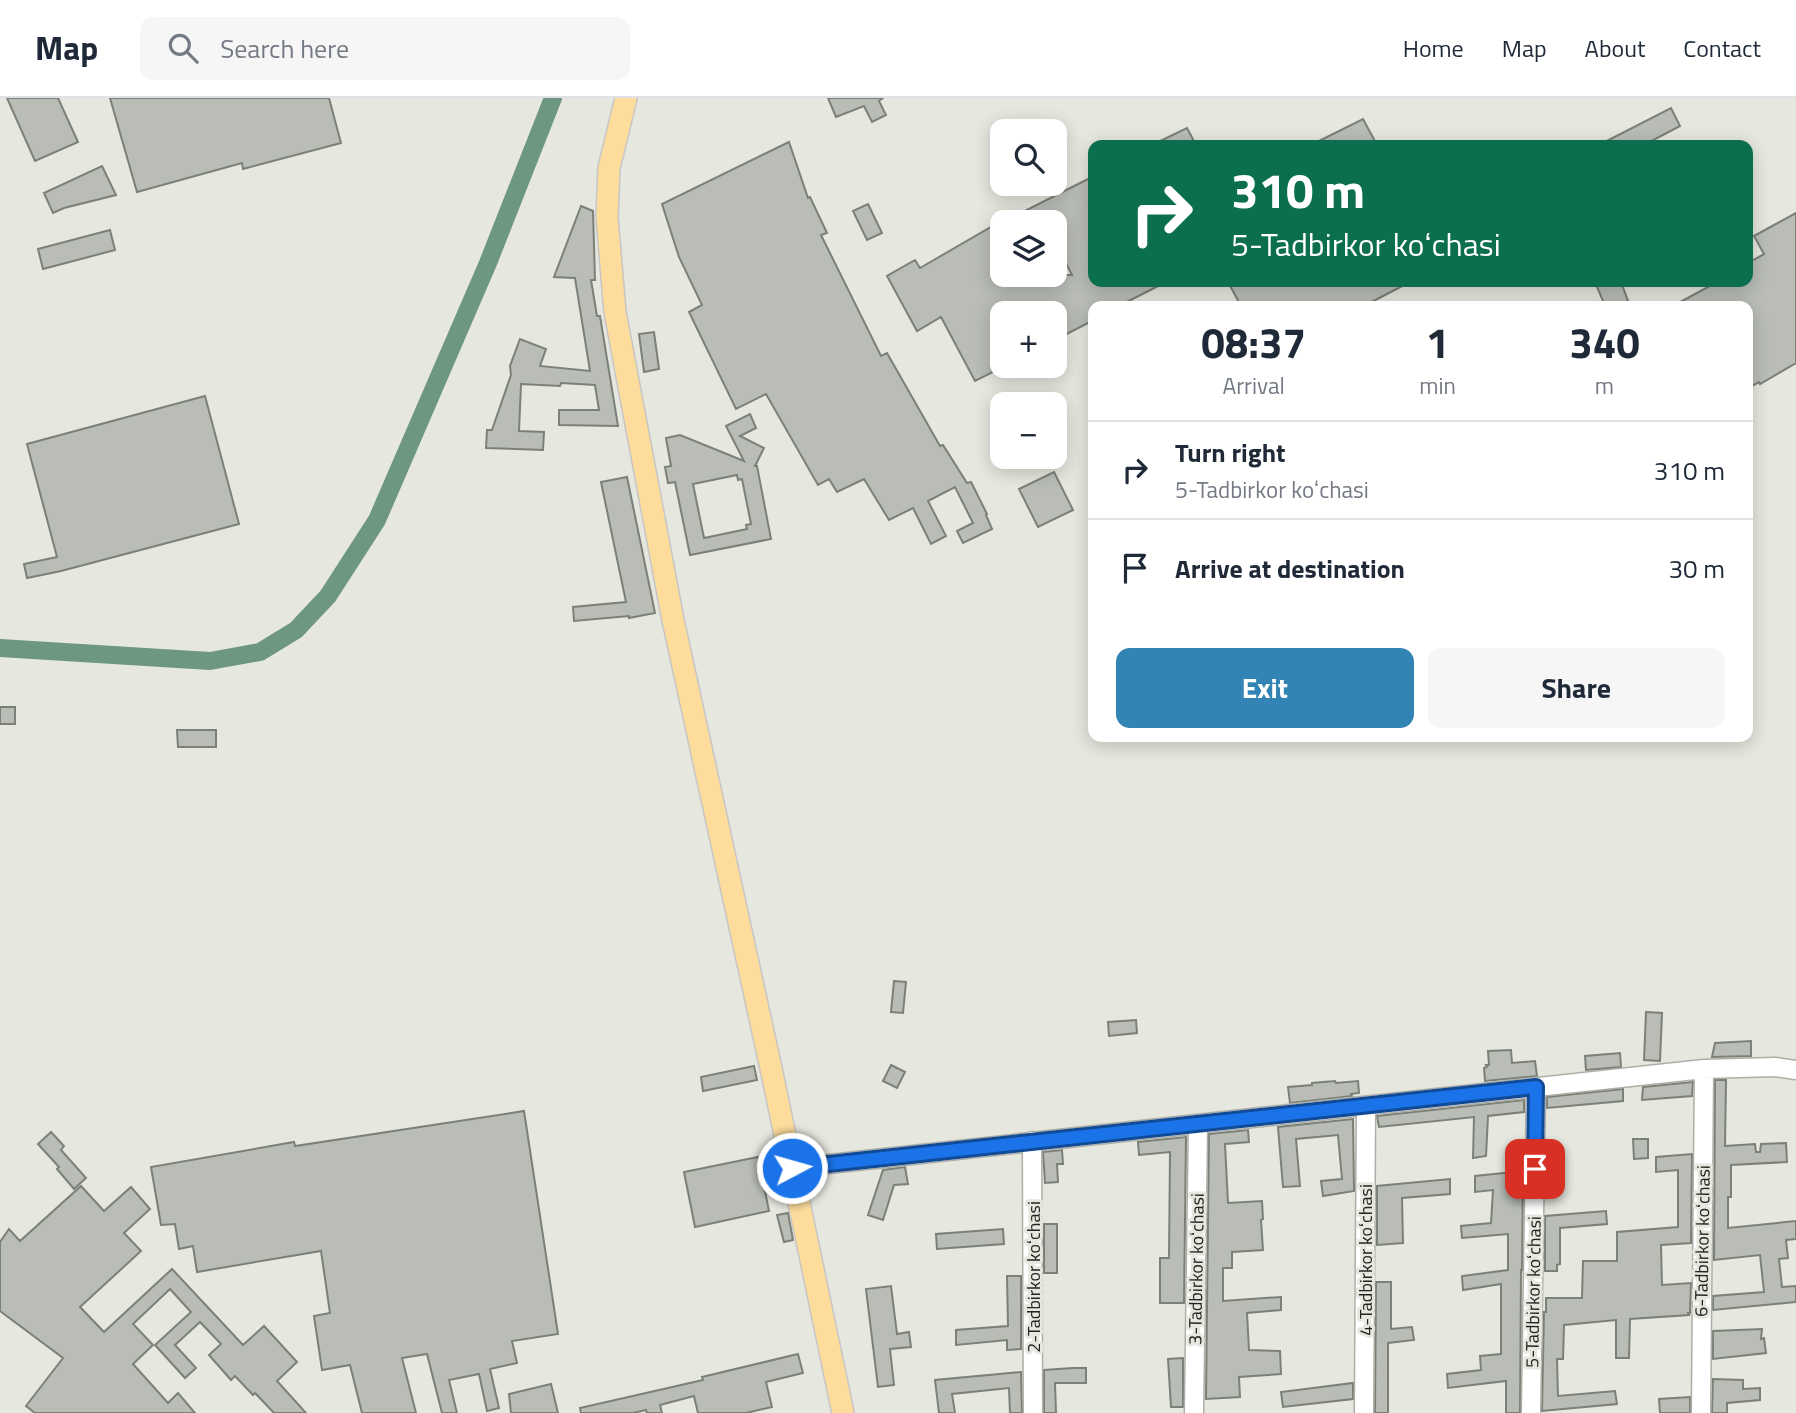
<!DOCTYPE html>
<html lang="en">
<head>
<meta charset="utf-8">
<style>
	body { margin:0; font-family:"Titillium Web",sans-serif; background:#f6f6f7; color:#1f2937; height:100vh; display:flex; flex-direction:column; font-size:26px; white-space:nowrap }
	* { box-sizing:border-box; margin:0 }
	p { font-size:23px; color:#747a83 }
	.icon { flex:none; width:38px; height:38px; fill:none; stroke:currentColor; stroke-width:2; stroke-linecap:round; stroke-linejoin:round }
	.map { position:relative; flex:1; overflow:hidden }
	.drawer { position:absolute; left:1088px; top:203px; width:665px; height:441px; display:flex; flex-direction:column; background:#fff; border-radius:14px; box-shadow:0 4px 18px #0003 }
	.drawer>* { flex:none }
	.top-card { position:absolute; left:1088px; top:42px; width:665px; height:147px; border-radius:14px; box-shadow:0 4px 18px #0003; background:#0b6e4f; color:#fff; overflow:hidden }
	.buttons { position:absolute; left:990px; top:21px; display:grid; gap:14px }
	.buttons a { display:grid; place-items:center; width:77px; height:77px; border-radius:14px; background:#fff; box-shadow:0 4px 18px #0003; font-size:35px }
	.pin { position:absolute; display:grid; place-items:center; width:60px; height:60px; color:#fff; margin:-30px; border-radius:14px; box-shadow:0 4px 10px #0006 }
	.me { position:absolute; width:77px; margin:-38px; rotate:84deg; stroke-linejoin:round; filter:drop-shadow(0 0 5px #0008) }
	.turn { display:flex; align-items:center; gap:24px; height:147px; padding:0 28px; font-size:32px }
	.turn .icon { width:91px; height:91px; stroke-width:2.5 }
	.turn b { display:block; font-size:49px; line-height:60px }
	.eta { display:flex; justify-content:space-evenly; align-items:center; height:119px; text-align:center }
	.eta b { font-size:42px; font-weight:700; line-height:49px }
	.button { display:flex; gap:14px; margin-top:auto; padding:14px 28px }
	.button a { flex:1; height:80px; border-radius:14px; background:#3284b5; color:#fff; font-size:28px; font-weight:700; line-height:80px; text-align:center }
	.button a+a { background:#f6f6f7; color:#1f2937 }
	ul { padding:0; list-style:none }
	li { display:flex; align-items:center; gap:21px; height:98px; padding:0 28px; border-top:2px solid #e0e1e3 }
	li div { flex:1 }
	li b { display:block; font-size:26px }
	li em { font-style:normal }
	header { display:flex; align-items:center; gap:42px; box-sizing:border-box; height:98px; padding:0 35px; background:#fff; border-bottom:2px solid #e0e1e3 }
	header strong { font-size:33px }
	nav { display:flex; gap:38px; margin-inline-start:auto; font-size:24px }
	.search { width:490px; height:63px; background:#f6f6f7; display:flex; align-items:center; gap:18px; box-sizing:border-box; padding:0 24px; border-radius:14px; color:#747a83; font-size:26px }
	.map>svg:first-child { display:block }
	.lines { fill:none; stroke-linecap:round; stroke-linejoin:round }
	.canal { stroke:#6d9780; stroke-width:18 }
	.building { fill:#b9bdb6; stroke:#7b8079; stroke-width:2; fill-rule:evenodd }
	.minor-casing { stroke:#aeaea6; stroke-width:21 }
	.major-casing { stroke:#c6c6c6; stroke-width:24 }
	.minor { stroke:#fff; stroke-width:18 }
	.major { stroke:#fddc9c; stroke-width:21 }
	.route-casing { stroke:#114b97; stroke-width:18 }
	.route { stroke:#1a73e8; stroke-width:12 }
	.labels { text-anchor:middle; dominant-baseline:central; stroke-width:6; stroke-linejoin:round; paint-order:stroke }
	.street-label { font-size:18px; fill:#242422; stroke:#e6e7de }
</style>
</head>
<body>
<header>
<strong>Map</strong>
<div class="search"><svg class="icon" aria-label="search" viewBox="0 0 24 24"><circle cx="10" cy="10" r="6"/><path d="M15 15l6 6"/></svg>Search here</div>
<nav><a>Home</a><a>Map</a><a>About</a><a>Contact</a></nav>
</header>
<div class="map">
<svg width="1796" height="1315" viewBox="0 0 1796 1315">
	<rect width="100%" height="100%" fill="#e6e7de"/>
	<g class="lines">
		<!-- canal -->
		<path class="canal" d="M 0,550 L 210,563 L 260,554 L 296,532 L 328,498 L 377,422 L 488,165 L 553,0"/>
	</g>
	<!-- building -->
	<path class="building" d="M 7,0 L 58,0 L 78,44 L 35,63 Z
		M 110,0 L 329,0 L 341,45 L 243,71 L 242,65 L 137,94 Z
		M 828,0 L 883,0 L 879,3 L 886,17 L 872,24 L 864,8 L 836,19 Z
		M 1671,10 L 1680,28 L 1644,47 L 1599,47 Z
		M 1363,21 L 1377,47 L 1311,47 Z
		M 1187,30 L 1196,47 L 1152,47 Z
		M 789,44 L 808,100 L 810,99 L 827,135 L 821,137 L 881,258 L 887,255 L 940,348 L 943,347 L 967,385 L 971,384 L 987,416 L 986,417 L 992,431 L 963,445 L 957,433 L 973,425 L 955,389 L 928,403 L 946,438 L 931,446 L 913,410 L 889,422 L 864,381 L 837,394 L 829,381 L 818,387 L 766,296 L 736,311 L 689,214 L 702,207 L 679,159 L 662,106 Z
		M 102,68 L 116,97 L 64,110 L 53,115 L 44,95 Z
		M 1094,78 L 1094,184 L 1166,184 L 1119,208 L 1094,208 L 1094,222 L 1055,242 L 1055,215 L 1003,215 L 1003,269 L 975,283 L 941,219 L 917,233 L 887,178 L 915,162 L 920,170 L 1003,122 L 1003,177 L 1072,177 L 1055,144 L 1055,124 L 1003,124 Z
		M 868,106 L 882,135 L 867,142 L 853,113 Z
		M 581,108 L 593,113 L 595,182 L 591,182 L 597,218 L 600,218 L 618,328 L 559,327 L 559,312 L 599,312 L 595,287 L 561,285 L 560,288 L 521,286 L 519,333 L 544,334 L 543,352 L 486,350 L 487,332 L 492,332 L 511,277 L 510,268 L 520,241 L 546,251 L 540,268 L 590,273 L 575,180 L 554,179 Z
		M 1796,115 L 1796,265 L 1760,286 L 1759,284 L 1748,290 L 1748,208 L 1673,208 L 1717,184 L 1748,184 L 1748,165 L 1764,156 L 1754,138 Z
		M 110,132 L 115,152 L 43,171 L 38,151 Z
		M 1228,184 L 1410,184 L 1364,208 L 1241,208 Z
		M 1595,184 L 1621,184 L 1628,203 L 1615,208 L 1605,208 Z
		M 654,234 L 659,271 L 644,274 L 639,236 Z
		M 205,298 L 239,426 L 61,473 L 27,480 L 24,466 L 57,459 L 27,346 Z
		M 750,316 L 756,330 L 740,338 L 764,350 L 755,368 L 757,368 L 771,441 L 690,457 L 675,384 L 668,385 L 665,369 L 671,368 L 666,340 L 680,337 L 744,363 L 726,328 ZM 737,377 L 738,382 L 742,381 L 751,426 L 746,427 L 747,431 L 704,440 L 693,386 Z
		M 1054,374 L 1073,412 L 1038,429 L 1019,391 Z
		M 627,379 L 655,515 L 629,520 L 629,518 L 574,523 L 573,509 L 626,504 L 601,384 Z
		M 0,609 L 15,609 L 15,626 L 0,626 Z
		M 177,632 L 216,632 L 216,649 L 178,649 Z
		M 894,883 L 906,884 L 903,915 L 891,914 Z
		M 1646,914 L 1662,915 L 1660,963 L 1644,962 Z
		M 1136,922 L 1137,935 L 1109,938 L 1108,924 Z
		M 1751,943 L 1751,958 L 1712,959 L 1715,945 Z
		M 1511,952 L 1512,965 L 1535,963 L 1537,978 L 1485,983 L 1484,970 L 1487,969 L 1486,967 L 1489,967 L 1488,953 Z
		M 1620,955 L 1621,969 L 1586,972 L 1585,958 Z
		M 891,967 L 905,974 L 897,990 L 883,983 Z
		M 754,968 L 757,982 L 703,993 L 701,979 Z
		M 1715,982 L 1726,982 L 1725,1048 L 1755,1046 L 1756,1054 L 1760,1054 L 1761,1046 L 1786,1045 L 1787,1064 L 1731,1067 L 1731,1099 L 1728,1099 L 1728,1130 L 1796,1123 L 1796,1141 L 1786,1142 L 1788,1160 L 1779,1161 L 1782,1189 L 1796,1188 L 1796,1204 L 1713,1212 L 1713,1198 L 1764,1194 L 1760,1157 L 1714,1162 Z
		M 1335,983 L 1336,985 L 1358,983 L 1359,995 L 1351,996 L 1352,998 L 1290,1005 L 1288,989 L 1312,987 L 1312,985 Z
		M 1693,984 L 1692,998 L 1642,1002 L 1643,989 Z
		M 1623,991 L 1623,1003 L 1547,1010 L 1547,999 Z
		M 1524,1002 L 1524,1014 L 1488,1018 L 1486,1058 L 1473,1060 L 1474,1019 L 1379,1029 L 1377,1018 Z
		M 524,1013 L 558,1236 L 512,1243 L 517,1265 L 490,1271 L 499,1310 L 487,1313 L 479,1276 L 449,1282 L 457,1315 L 442,1315 L 427,1256 L 402,1260 L 416,1315 L 362,1315 L 350,1267 L 322,1272 L 314,1218 L 330,1215 L 321,1153 L 197,1174 L 193,1148 L 179,1151 L 175,1126 L 161,1127 L 151,1069 L 294,1044 L 295,1048 Z
		M 1353,1021 L 1354,1093 L 1323,1098 L 1321,1083 L 1342,1081 L 1338,1037 L 1296,1041 L 1300,1088 L 1283,1089 L 1278,1029 Z
		M 1248,1032 L 1249,1044 L 1225,1046 L 1228,1105 L 1262,1103 L 1263,1121 L 1261,1122 L 1263,1152 L 1232,1154 L 1232,1170 L 1223,1170 L 1223,1203 L 1281,1199 L 1281,1212 L 1247,1215 L 1249,1252 L 1280,1253 L 1281,1276 L 1239,1279 L 1240,1299 L 1206,1301 L 1209,1036 Z
		M 51,1034 L 64,1048 L 61,1052 L 86,1080 L 74,1091 L 57,1071 L 59,1069 L 38,1046 Z
		M 1186,1039 L 1184,1205 L 1160,1205 L 1160,1160 L 1169,1160 L 1170,1054 L 1139,1057 L 1138,1044 Z
		M 1633,1041 L 1648,1041 L 1648,1060 L 1634,1061 Z
		M 1062,1052 L 1063,1066 L 1057,1066 L 1058,1084 L 1045,1085 L 1043,1054 Z
		M 1692,1056 L 1691,1145 L 1661,1147 L 1662,1187 L 1691,1185 L 1690,1215 L 1688,1215 L 1689,1217 L 1630,1221 L 1629,1260 L 1616,1260 L 1616,1222 L 1564,1227 L 1563,1261 L 1557,1261 L 1558,1298 L 1615,1293 L 1617,1306 L 1542,1313 L 1544,1214 L 1546,1214 L 1546,1200 L 1582,1200 L 1583,1163 L 1617,1163 L 1617,1134 L 1678,1129 L 1678,1072 L 1656,1074 L 1656,1059 Z
		M 758,1059 L 760,1070 L 770,1068 L 772,1081 L 763,1083 L 769,1113 L 695,1129 L 684,1074 Z
		M 905,1069 L 908,1086 L 894,1087 L 883,1122 L 868,1117 L 883,1072 Z
		M 1523,1073 L 1522,1172 L 1521,1172 L 1520,1315 L 1506,1315 L 1506,1283 L 1448,1290 L 1447,1276 L 1481,1272 L 1480,1258 L 1501,1256 L 1501,1186 L 1463,1192 L 1462,1178 L 1508,1172 L 1508,1136 L 1462,1140 L 1461,1128 L 1491,1125 L 1493,1092 L 1475,1094 L 1475,1078 Z
		M 1450,1081 L 1450,1096 L 1402,1100 L 1403,1145 L 1377,1147 L 1377,1088 Z
		M 81,1088 L 104,1113 L 131,1089 L 150,1111 L 124,1135 L 141,1153 L 80,1209 L 104,1234 L 172,1171 L 243,1247 L 264,1228 L 297,1264 L 277,1283 L 306,1315 L 274,1315 L 255,1295 L 253,1297 L 235,1278 L 231,1282 L 209,1257 L 221,1246 L 200,1224 L 175,1247 L 196,1270 L 185,1280 L 155,1247 L 191,1214 L 170,1191 L 133,1226 L 153,1247 L 133,1266 L 168,1305 L 178,1295 L 195,1315 L 35,1315 L 26,1308 L 63,1260 L 0,1213 L 0,1144 L 9,1131 L 20,1143 Z
		M 1606,1113 L 1607,1126 L 1560,1130 L 1560,1166 L 1557,1167 L 1557,1173 L 1545,1173 L 1545,1118 Z
		M 788,1115 L 793,1142 L 784,1144 L 777,1117 Z
		M 1044,1126 L 1057,1126 L 1057,1175 L 1044,1175 Z
		M 1003,1131 L 1004,1146 L 937,1151 L 936,1136 Z
		M 1007,1178 L 1021,1178 L 1021,1251 L 1007,1252 L 1007,1242 L 956,1247 L 956,1232 L 1008,1228 Z
		M 1376,1184 L 1391,1184 L 1391,1231 L 1412,1229 L 1414,1242 L 1388,1245 L 1388,1315 L 1375,1315 Z
		M 891,1188 L 897,1236 L 909,1234 L 911,1249 L 890,1251 L 894,1287 L 878,1289 L 866,1191 Z
		M 1762,1231 L 1761,1241 L 1764,1240 L 1766,1255 L 1713,1261 L 1713,1233 Z
		M 798,1256 L 803,1275 L 766,1284 L 772,1309 L 746,1315 L 698,1315 L 694,1298 L 660,1307 L 662,1315 L 647,1315 L 646,1312 L 633,1315 L 581,1315 L 580,1310 L 703,1282 L 702,1279 Z
		M 1183,1260 L 1183,1309 L 1171,1309 L 1168,1261 Z
		M 1073,1270 L 1086,1270 L 1086,1285 L 1055,1285 L 1056,1315 L 1044,1315 L 1044,1272 Z
		M 1021,1274 L 1022,1315 L 1010,1315 L 1009,1290 L 952,1296 L 955,1315 L 939,1315 L 935,1282 Z
		M 1713,1281 L 1743,1282 L 1743,1291 L 1760,1290 L 1760,1302 L 1727,1305 L 1727,1315 L 1712,1315 Z
		M 1353,1285 L 1353,1301 L 1283,1309 L 1281,1294 Z
		M 551,1286 L 558,1315 L 511,1315 L 509,1296 Z
		M 1690,1299 L 1690,1315 L 1660,1315 L 1659,1301 Z"/>
	<g class="lines">
		<defs>
			<path id="minor" d="M 1032,1043 L 1033,1315
				M 792,1070 L 1704,971 L 1775,969 L 1796,972
				M 1194,1315 L 1198,1027
				M 1364,1315 L 1366,1008
				M 1531,1315 L 1536,989
				M 1701,1315 L 1704,971"/>
			<path id="major" d="M 626,0 L 609,70 L 607,119 L 615,214 L 673,522 L 772,975 L 843,1315"/>
		</defs>
		<!-- minor casing -->
		<use href="#minor" class="minor-casing"/>
		<!-- major casing -->
		<use href="#major" class="major-casing"/>
		<!-- minor -->
		<use href="#minor" class="minor"/>
		<!-- major -->
		<use href="#major" class="major"/>
	</g>
	<g class="lines">
		<defs>
			<path id="route" d="M 792,1070 L 1536,989 L 1535,1071"/>
		</defs>
		<!-- route casing -->
		<use href="#route" class="route-casing"/>
		<!-- route -->
		<use href="#route" class="route"/>
	</g>
	<g class="labels">
		<!-- street labels -->
		<g class="street-label">
			<text transform="translate(1702 1143) rotate(-89)">6-Tadbirkor koʻchasi</text>
			<text transform="translate(1365 1162) rotate(-90)">4-Tadbirkor koʻchasi</text>
			<text transform="translate(1196 1171) rotate(-89)">3-Tadbirkor koʻchasi</text>
			<text transform="translate(1033 1179) rotate(-90)">2-Tadbirkor koʻchasi</text>
			<text transform="translate(1533 1194) rotate(-89)">5-Tadbirkor koʻchasi</text>
		</g>
	</g>
</svg>
<div class="buttons">
<a><svg class="icon" aria-label="search" viewBox="0 0 24 24"><circle cx="10" cy="10" r="6"/><path d="M15 15l6 6"/></svg></a>
<a><svg class="icon" aria-label="layers" viewBox="0 0 24 24"><path d="M12 4l9 5-9 5-9-5zM3 14l9 5 9-5"/></svg></a>
<a>+</a>
<a>−</a>
</div>
<div class="pin" style="left:1535px;top:1071px;background:#d93025"><svg class="icon" aria-label="arrive" viewBox="0 0 24 24"><path d="M6 21V4h12l-3 4 3 4H6"/></svg></div>
<svg class="me" style="left:792px;top:1070px" viewBox="-20 -20 40 40"><circle r="17" fill="#1a73e8" stroke="#fff" stroke-width="3"/><path d="M0-11L8 9 0 5-8 9z" fill="#fff"/></svg>
<div class="top-card">
<div class="turn"><svg class="icon" aria-label="right" viewBox="0 0 24 24"><path d="M7 20v-9h11M14 6l5 5-5 5"/></svg><div><b>310 m</b>5-Tadbirkor koʻchasi</div></div>
</div>
<section class="drawer">
<div class="eta">
<div><b>08:37</b><p>Arrival</p></div>
<div><b>1</b><p>min</p></div>
<div><b>340</b><p>m</p></div>
</div>
<ul>
<li><svg class="icon" aria-label="right" viewBox="0 0 24 24"><path d="M7 20v-9h11M14 6l5 5-5 5"/></svg><div><b>Turn right</b><p>5-Tadbirkor koʻchasi</p></div><em>310 m</em></li>
<li><svg class="icon" aria-label="arrive" viewBox="0 0 24 24"><path d="M6 21V4h12l-3 4 3 4H6"/></svg><div><b>Arrive at destination</b></div><em>30 m</em></li>
</ul>
<div class="button"><a>Exit</a><a>Share</a></div>
</section>
</div>
</body>
</html>
